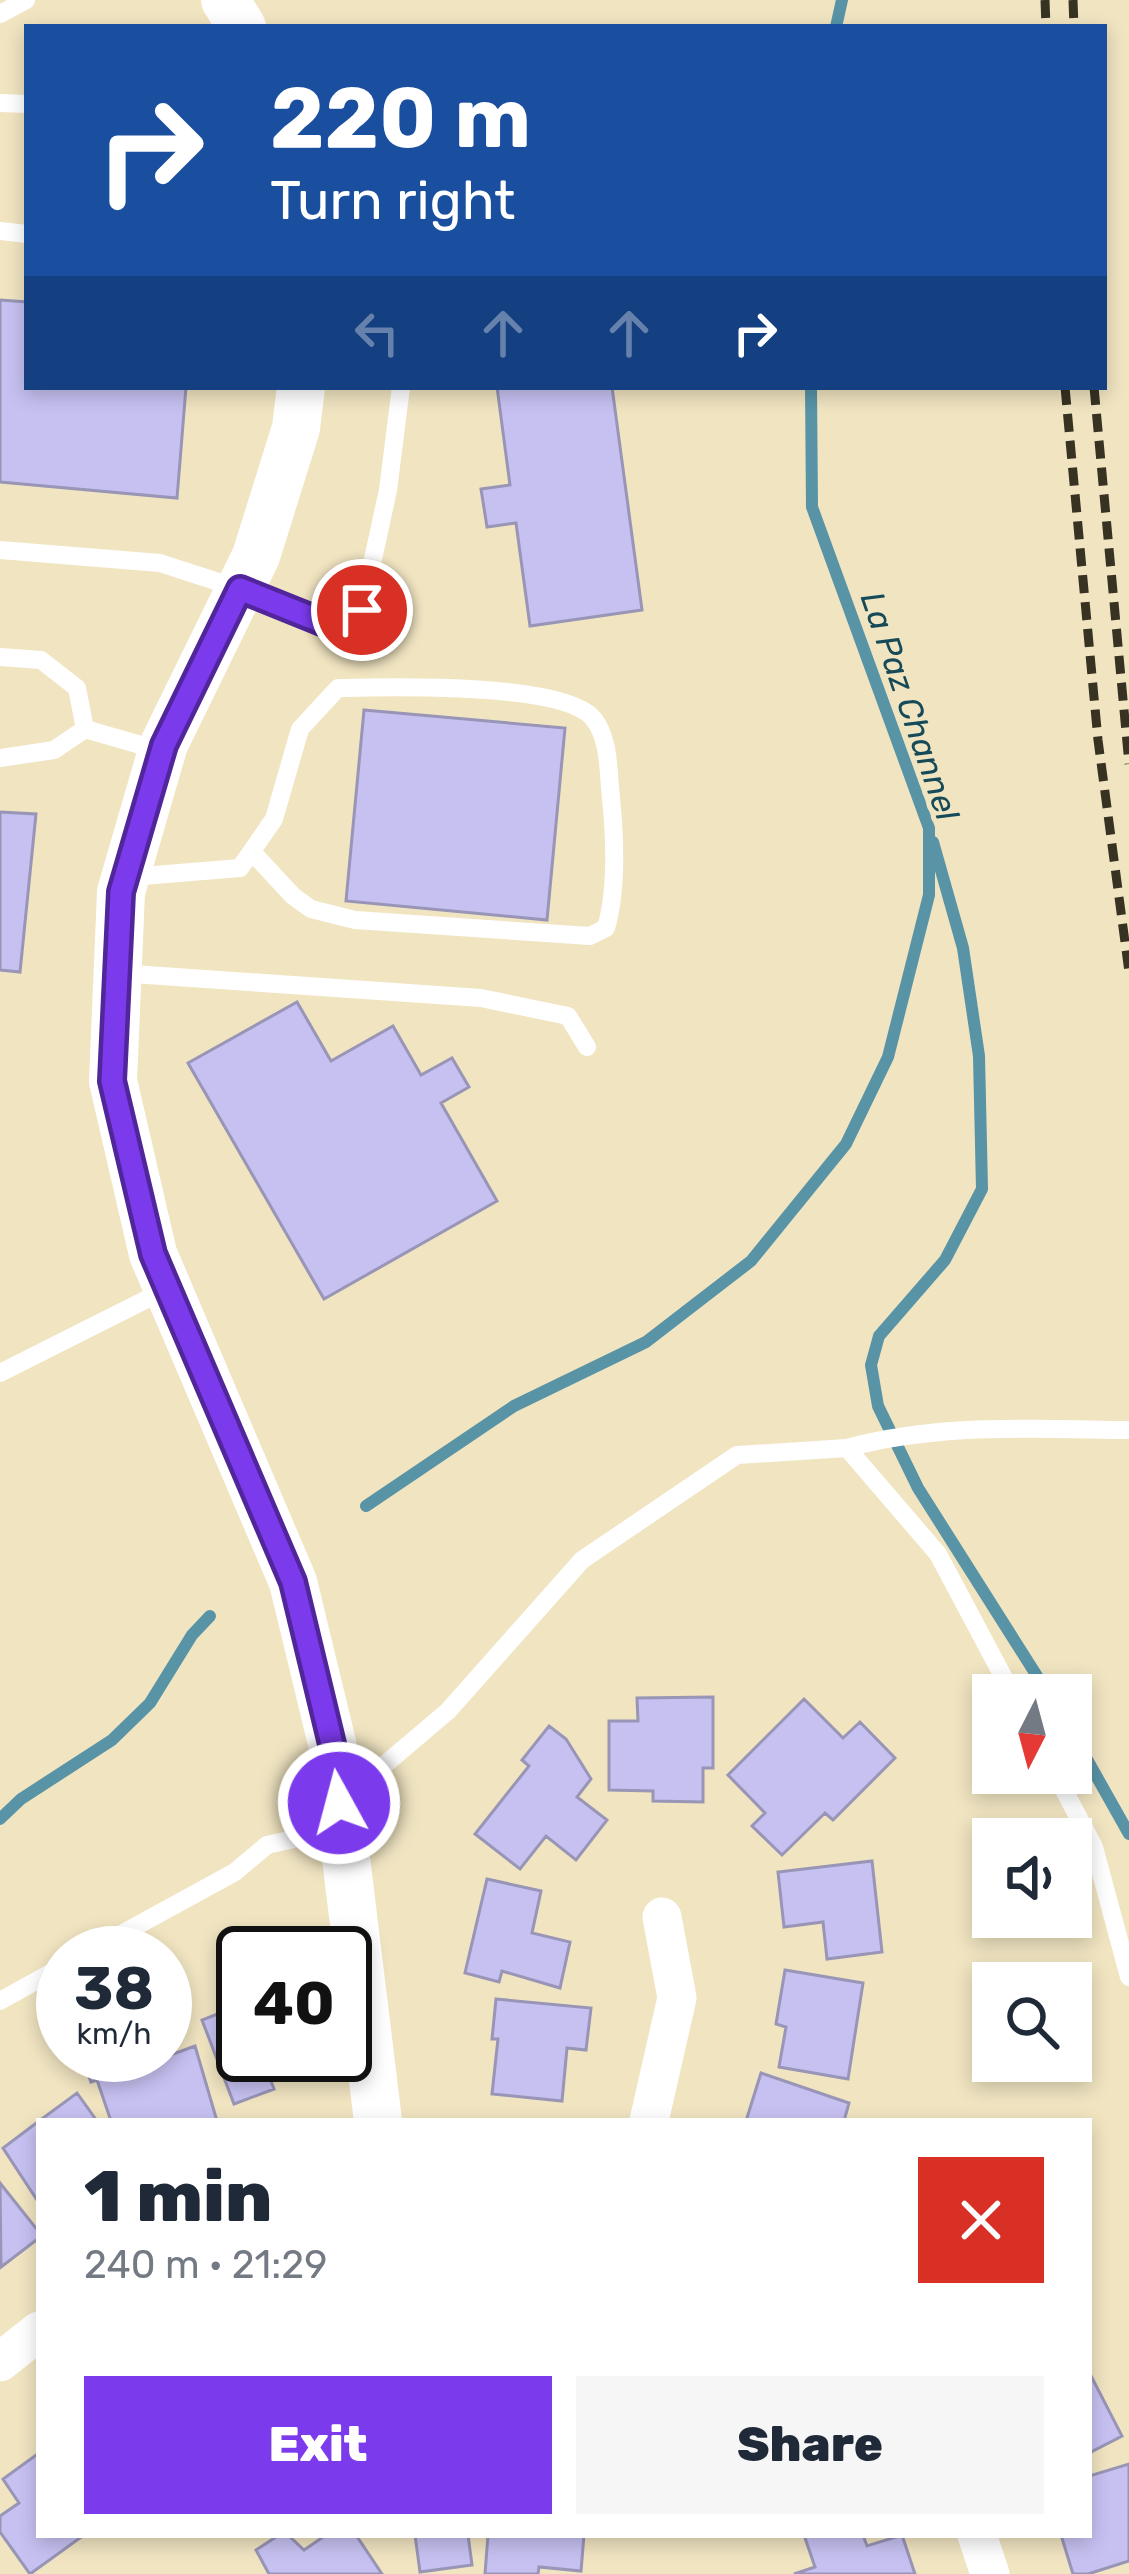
<!DOCTYPE html>
<html lang="en">
<head>
<meta charset="utf-8">
<style>
	body { margin:0; font-family:Rubik,sans-serif; background:#f6f6f7; color:#1f2937; height:100vh; display:flex; flex-direction:column; font-size:45px; white-space:nowrap }
	* { box-sizing:border-box; margin:0 }
	p { font-size:39px; color:#747a83 }
	.icon { flex:none; width:66px; height:66px; fill:none; stroke:currentColor; stroke-width:2; stroke-linecap:round; stroke-linejoin:round }
	.map { position:relative; flex:1; overflow:hidden }
	.drawer { position:absolute; left:36px; top:2118px; width:1056px; height:420px; display:flex; flex-direction:column; background:#fff; border-radius:0px; box-shadow:0 6px 18px #0003 }
	.drawer>* { flex:none }
	.guide { position:absolute; left:24px; top:24px; width:1083px; height:366px; border-radius:0px; box-shadow:0 6px 18px #0003; background:#1a4fa0; color:#fff; overflow:hidden }
	.needle { width:78px; rotate:186deg }
	.tools { position:absolute; left:972px; top:1674px; display:grid; gap:24px }
	.tools a { display:grid; place-items:center; width:120px; height:120px; border-radius:0px; background:#fff; box-shadow:0 6px 18px #0003; font-size:60px }
	.speed { position:absolute; left:36px; top:1926px; display:flex; gap:24px; font-size:60px; font-weight:700; text-align:center }
	.speed>* { display:grid; place-content:center; width:156px; height:156px; border-radius:50%; background:#fff; box-shadow:0 6px 18px #0003; line-height:1 }
	.speed small { font-size:30px; font-weight:400 }
	.speed .limit { border:6px solid #111; border-radius:18px; background:#fff; color:#111 }
	.pin { position:absolute; display:grid; place-items:center; width:102px; height:102px; color:#fff; margin:-51px; border:6px solid #fff; border-radius:50%; box-shadow:0 3px 12px #0007 }
	.me { position:absolute; width:132px; margin:-66px; rotate:353deg; stroke-linejoin:round; filter:drop-shadow(0 0 9px #0008) }
	.turn { display:flex; align-items:center; gap:42px; height:252px; padding:0 48px; font-size:54px }
	.turn .icon { width:156px; height:156px; stroke-width:2.5 }
	.turn b { display:block; font-size:84px; line-height:102px }
	.lanes { display:flex; align-items:center; height:114px; padding:0 48px; background:#0003; justify-content:center; gap:60px; direction:ltr }
	.lanes .off { opacity:.35 }
	.round { display:grid; place-items:center; flex:none; width:126px; height:126px; border-radius:0px; background:#f6f6f7 }
	.headline { display:flex; align-items:center; justify-content:space-between; height:204px; padding:0 48px }
	h1 { font-size:72px; font-weight:800; line-height:90px }
	.button { display:flex; gap:24px; margin-top:auto; padding:24px 48px }
	.button a { flex:1; height:138px; border-radius:0px; background:#7c3aed; color:#fff; font-size:48px; font-weight:800; line-height:138px; text-align:center }
	.button a+a { background:#f6f6f7; color:#1f2937 }
	.map>svg:first-child { display:block }
	.lines { fill:none; stroke-linecap:round; stroke-linejoin:round }
	.stream { stroke:#5893a6; stroke-width:12 }
	.building { fill:#c6c1f1; stroke:#9895b6; stroke-width:3 }
	.service { stroke:#fff; stroke-width:18 }
	.minor { stroke:#fff; stroke-width:39 }
	.tertiary { stroke:#fff; stroke-width:48 }
	.rail { stroke:#373222; stroke-width:9; stroke-dasharray:18 9; stroke-linecap:butt }
	.route-casing { stroke:#51269a; stroke-width:30 }
	.route { stroke:#7c3aed; stroke-width:21 }
	.labels { text-anchor:middle; dominant-baseline:central; stroke-width:10; stroke-linejoin:round; paint-order:stroke }
	.water-label { font-size:33px; font-style:italic; fill:#164a58; stroke:#f0e4c1 }
</style>
</head>
<body>
<div class="map">
<svg width="1129" height="2574" viewBox="0 0 1129 2574">
	<rect width="100%" height="100%" fill="#f0e4c1"/>
	<g class="lines">
		<!-- stream -->
		<path class="stream" d="M 836,27 L 842,0
			M 933,842 L 963,948 L 979,1056 L 982,1189 L 945,1260 L 879,1336 L 871,1365 L 878,1406 L 918,1488 L 1049,1695
			M 366,1506 L 514,1406 L 646,1342 L 751,1261 L 846,1144 L 888,1057 L 929,895 L 929,828 L 812,507 L 811,387
			M 1071,1731 L 1129,1834
			M 0,1819 L 21,1799 L 112,1740 L 150,1703 L 192,1635 L 210,1616"/>
	</g>
	<!-- building -->
	<path class="building" d="M 0,300 L 27,302 L 27,387 L 186,387 L 177,498 L 0,482 Z
		M 497,387 L 612,387 L 642,610 L 530,626 L 516,523 L 487,527 L 481,489 L 510,485 Z
		M 364,710 L 565,728 L 547,920 L 346,901 Z
		M 0,812 L 36,814 L 20,972 L 0,970 Z
		M 297,1002 L 331,1061 L 393,1026 L 421,1075 L 452,1058 L 469,1087 L 441,1103 L 497,1201 L 324,1299 L 188,1063 Z
		M 713,1697 L 713,1768 L 703,1768 L 703,1802 L 653,1801 L 653,1791 L 609,1790 L 609,1721 L 638,1721 L 637,1698 Z
		M 804,1699 L 843,1738 L 860,1722 L 895,1758 L 833,1820 L 825,1813 L 782,1855 L 752,1826 L 765,1813 L 728,1775 Z
		M 549,1726 L 566,1739 L 591,1779 L 577,1797 L 607,1820 L 576,1860 L 546,1836 L 520,1869 L 475,1834 L 529,1766 L 522,1760 Z
		M 872,1861 L 882,1952 L 827,1959 L 823,1922 L 784,1927 L 778,1872 Z
		M 487,1879 L 541,1891 L 532,1933 L 570,1942 L 560,1988 L 502,1971 L 499,1982 L 465,1973 Z
		M 785,1970 L 863,1983 L 848,2079 L 779,2067 L 786,2027 L 776,2024 Z
		M 496,1999 L 591,2008 L 586,2050 L 567,2048 L 562,2101 L 492,2094 L 498,2039 L 492,2039 Z
		M 243,2004 L 243,2055 L 274,2055 L 263,2059 L 274,2089 L 234,2104 L 202,2020 Z
		M 195,2046 L 217,2121 L 111,2121 L 97,2080 L 91,2082 L 81,2055 L 114,2055 L 118,2065 L 145,2055 L 149,2063 Z
		M 761,2073 L 849,2103 L 844,2121 L 746,2121 Z
		M 77,2093 L 97,2121 L 39,2121 Z
		M 39,2121 L 39,2203 L 3,2148 Z
		M 0,2183 L 39,2232 L 39,2238 L 1,2267 Z
		M 1089,2372 L 1122,2436 L 1089,2453 Z
		M 39,2453 L 39,2535 L 84,2535 L 30,2574 L 0,2532 L 0,2516 L 19,2503 L 3,2479 Z
		M 1129,2464 L 1129,2561 L 1088,2574 L 1073,2574 L 1061,2535 L 1089,2535 L 1089,2476 Z
		M 279,2535 L 288,2535 L 304,2550 L 326,2535 L 356,2535 L 382,2574 L 269,2574 L 256,2550 Z
		M 415,2535 L 468,2535 L 472,2565 L 420,2572 Z
		M 488,2535 L 584,2535 L 581,2571 L 539,2567 L 538,2574 L 485,2574 Z
		M 804,2535 L 863,2535 L 867,2546 L 902,2535 L 915,2574 L 794,2574 L 815,2567 Z"/>
	<g class="lines">
		<!-- service -->
		<path class="service" d="M 0,14 L 26,0
			M 0,103 L 27,104
			M 0,231 L 27,234
			M 0,550 L 160,563 L 240,589 L 322,622 L 362,610 L 388,490 L 401,387
			M 0,657 L 41,660 L 77,688 L 85,729 L 158,750
			M 0,758 L 54,750 L 85,729
			M 130,877 L 240,868 L 274,819 L 300,729 L 338,688 C 388,687 562,682 593,718 C 610,739 608,772 611,798 C 615,838 617,890 606,928 L 590,936 L 355,920 L 311,909 L 293,896 L 252,852
			M 118,973 L 481,998 L 568,1016 L 587,1047
			M 0,1373 L 167,1289
			M 847,1448 C 940,1423 1033,1429 1129,1430
			M 1055,1773 L 1094,1847 L 1129,1977
			M 343,1800 L 448,1711 L 582,1560 L 737,1455 L 847,1448 L 938,1554 L 1013,1695
			M 87,1953 L 235,1872 L 267,1845 L 338,1829
			M 0,2001 L 63,1966"/>
		<!-- minor -->
		<path class="minor" d="M 649,2121 L 677,1998 L 662,1917
			M 0,2362 L 39,2331
			M 977,2535 L 990,2574"/>
		<!-- tertiary -->
		<path class="tertiary" d="M 225,0 L 242,27
			M 301,387 L 296,428 L 256,556 L 164,744 L 121,892 L 113,1081 L 153,1254 L 293,1582 L 332,1743 L 378,2121"/>
		<!-- rail -->
		<path class="rail" d="M 1045,0 L 1046,27
			M 1073,0 L 1074,27
			M 1065,387 L 1098,740 L 1129,972
			M 1094,387 L 1129,764"/>
	</g>
	<g class="lines">
		<defs>
			<path id="route" d="M 339,1803 L 332,1744 L 293,1582 L 153,1254 L 112,1081 L 121,892 L 164,745 L 240,589 L 322,622 L 362,610"/>
		</defs>
		<!-- route casing -->
		<use href="#route" class="route-casing"/>
		<!-- route -->
		<use href="#route" class="route"/>
	</g>
	<g class="labels">
		<!-- water labels -->
		<g class="water-label">
			<text transform="translate(910 706) rotate(71)">La Paz Channel</text>
		</g>
	</g>
</svg>
<div class="tools">
<a><svg class="needle" viewBox="-14 -14 28 28"><path d="M0-13l5 13h-10z" fill="#e53935"/><path d="M0 13l5-13h-10z" fill="#747a83"/></svg></a>
<a><svg class="icon" aria-label="sound" viewBox="0 0 24 24"><path d="M4 9h4l5-4v14l-5-4H4zM17 9q2 3 0 6"/></svg></a>
<a><svg class="icon" aria-label="search" viewBox="0 0 24 24"><circle cx="10" cy="10" r="6"/><path d="M15 15l6 6"/></svg></a>
</div>
<div class="speed"><div>38<small>km/h</small></div><div class="limit">40</div></div>
<div class="pin" style="left:362px;top:610px;background:#d93025"><svg class="icon" aria-label="arrive" viewBox="0 0 24 24"><path d="M6 21V4h12l-3 4 3 4H6"/></svg></div>
<svg class="me" style="left:339px;top:1803px" viewBox="-20 -20 40 40"><circle r="17" fill="#7c3aed" stroke="#fff" stroke-width="3"/><path d="M0-11L8 9 0 5-8 9z" fill="#fff"/></svg>
<div class="guide">
<div class="turn"><svg class="icon" aria-label="right" viewBox="0 0 24 24"><path d="M7 20v-9h11M14 6l5 5-5 5"/></svg><div><b>220 m</b>Turn right</div></div>
<div class="lanes"><svg class="icon off" aria-label="left" viewBox="0 0 24 24"><path d="M17 20v-9H6M10 6l-5 5 5 5"/></svg><svg class="icon off" aria-label="ahead" viewBox="0 0 24 24"><path d="M12 20V5M6 11l6-6 6 6"/></svg><svg class="icon off" aria-label="ahead" viewBox="0 0 24 24"><path d="M12 20V5M6 11l6-6 6 6"/></svg><svg class="icon" aria-label="right" viewBox="0 0 24 24"><path d="M7 20v-9h11M14 6l5 5-5 5"/></svg></div>
</div>
<section class="drawer">
<div class="headline"><div><h1>1 min</h1><p>240 m · 21:29</p></div><a class="round" style="background:#d93025;color:#fff"><svg class="icon" aria-label="close" viewBox="0 0 24 24"><path d="M6 6l12 12M18 6L6 18"/></svg></a></div>
<div class="button"><a>Exit</a><a>Share</a></div>
</section>
</div>
</body>
</html>
